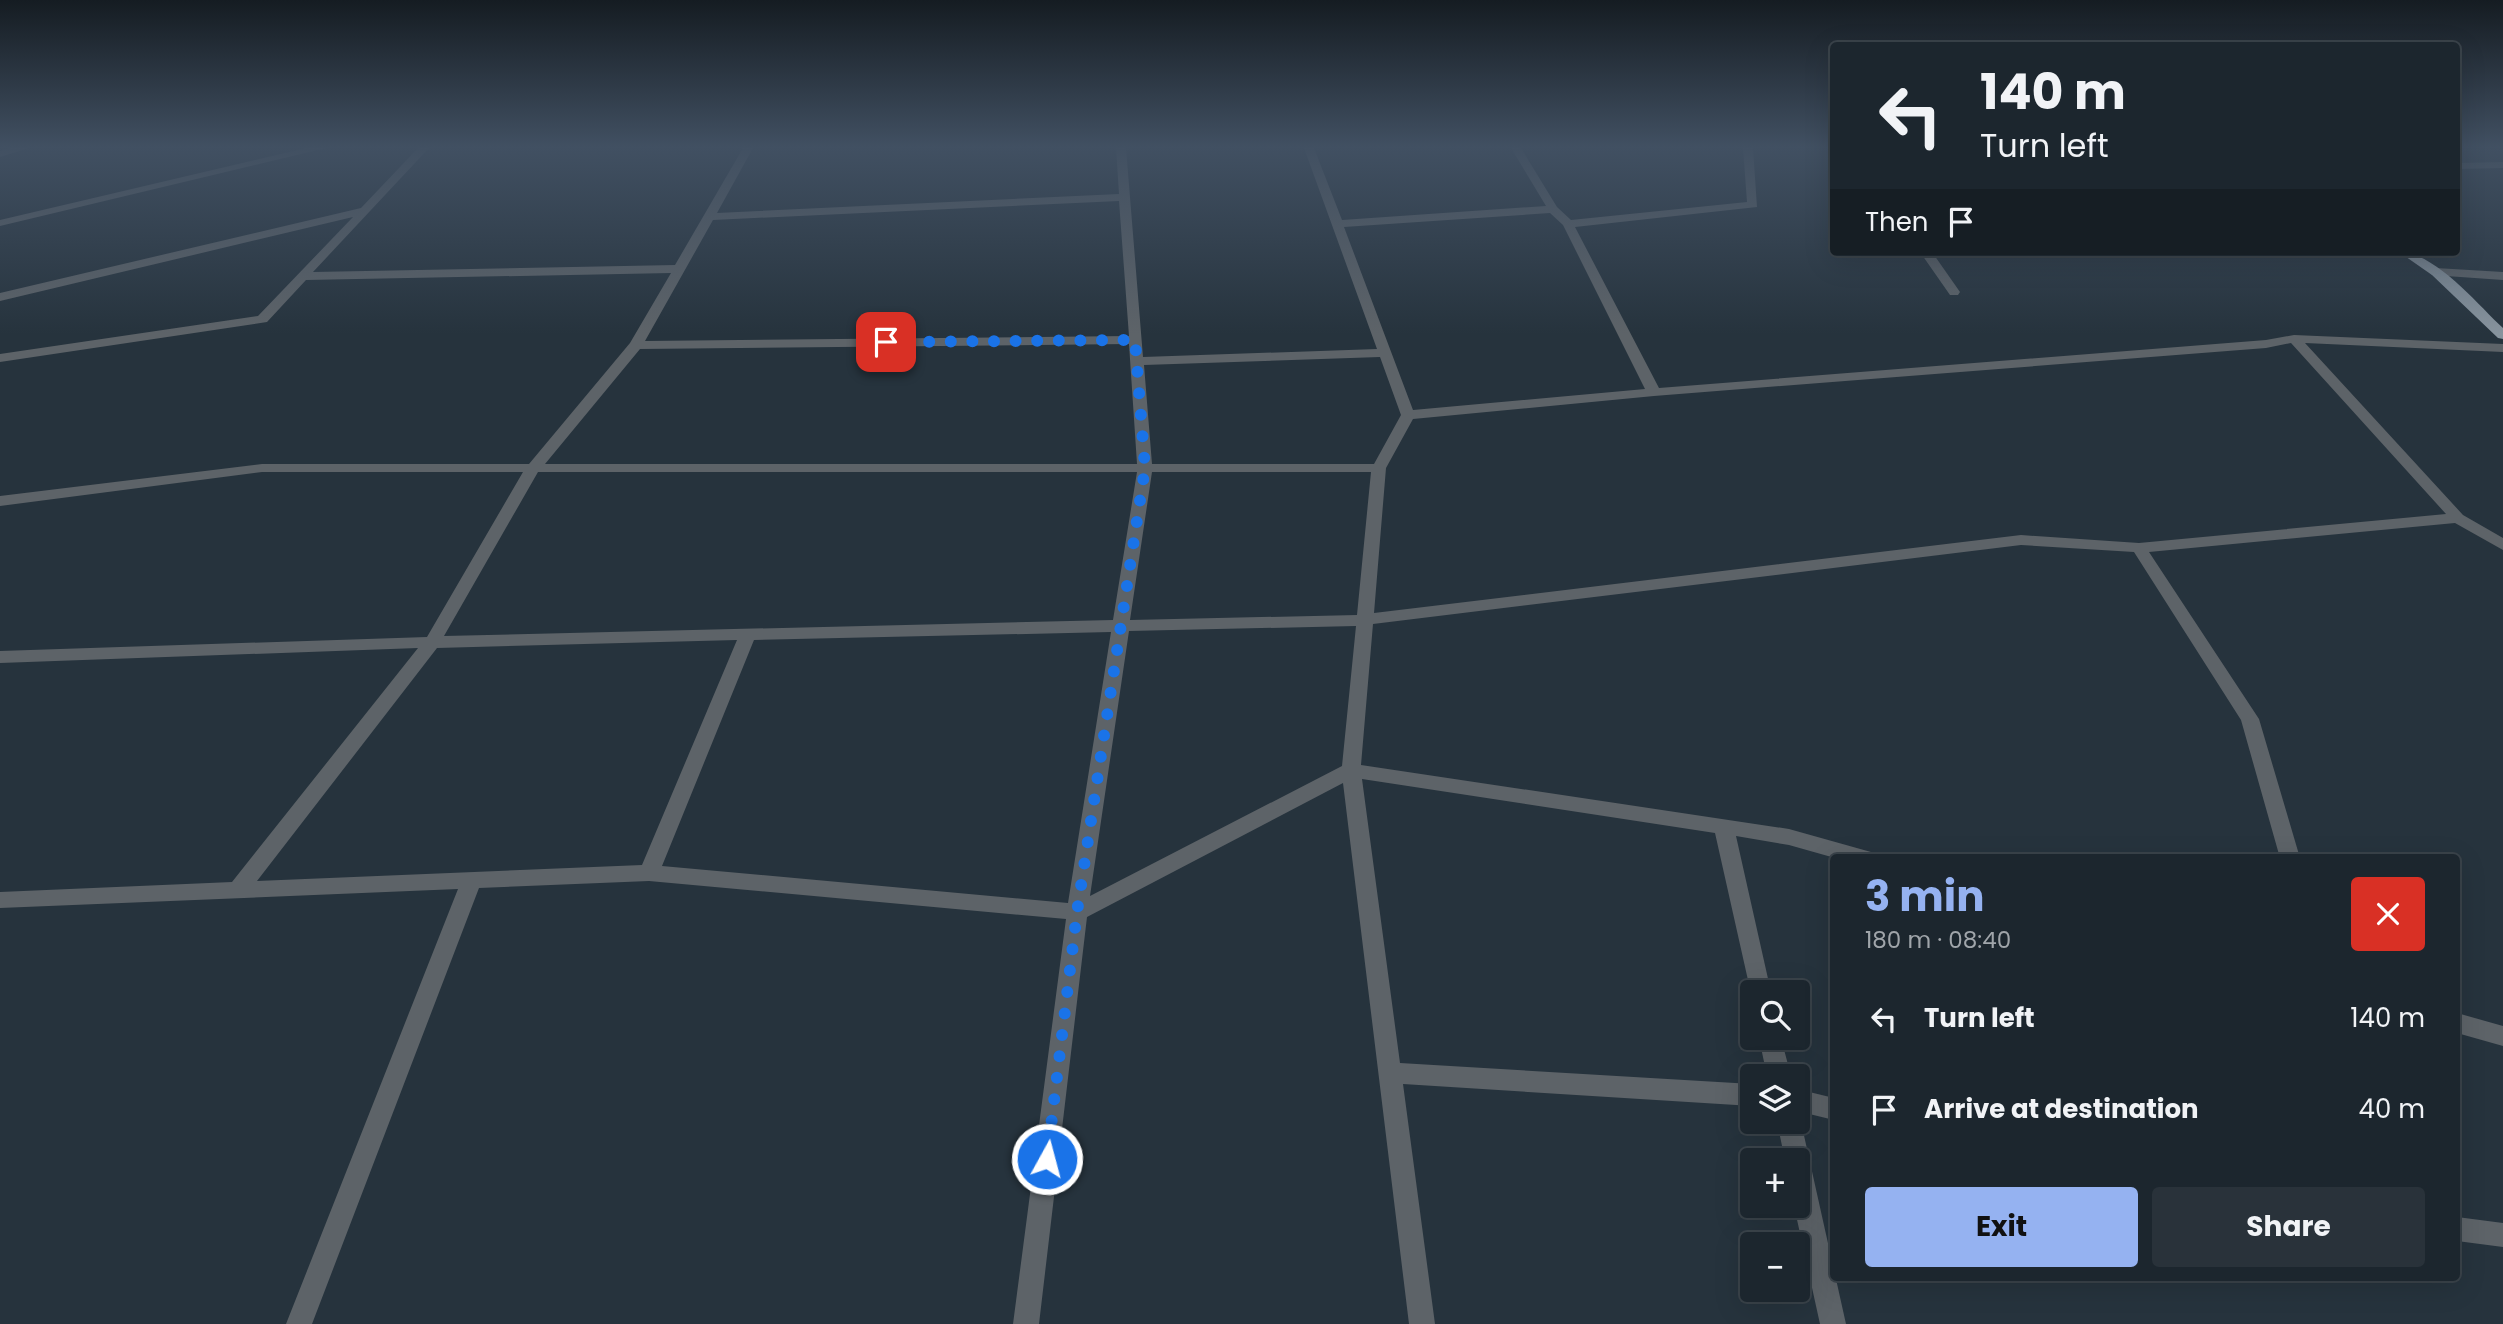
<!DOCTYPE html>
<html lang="en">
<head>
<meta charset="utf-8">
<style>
	body { margin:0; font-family:Poppins,sans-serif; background:#29323a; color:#f1f3f6; height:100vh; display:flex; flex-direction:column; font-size:26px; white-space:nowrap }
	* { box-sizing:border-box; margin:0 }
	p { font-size:23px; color:#a0a5aa }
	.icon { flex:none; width:38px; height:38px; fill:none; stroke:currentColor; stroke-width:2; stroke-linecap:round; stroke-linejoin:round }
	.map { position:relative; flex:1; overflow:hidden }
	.sheet { position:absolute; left:1830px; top:854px; width:630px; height:427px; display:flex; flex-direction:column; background:#1c262e; border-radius:7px; box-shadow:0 7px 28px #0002,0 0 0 2px #3a434a }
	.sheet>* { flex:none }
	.top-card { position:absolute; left:1830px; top:42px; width:630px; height:214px; border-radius:7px; box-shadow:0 7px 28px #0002,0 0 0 2px #3a434a; background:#1c262e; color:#f1f3f6; overflow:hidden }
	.controls { position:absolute; left:1740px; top:980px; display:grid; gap:14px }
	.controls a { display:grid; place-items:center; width:70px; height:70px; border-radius:7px; background:#1c262e; box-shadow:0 7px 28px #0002,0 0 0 2px #3a434a; font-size:35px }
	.pin { position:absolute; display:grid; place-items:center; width:60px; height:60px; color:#fff; margin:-30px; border-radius:14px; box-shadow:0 4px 10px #0006 }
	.me { position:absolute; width:77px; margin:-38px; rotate:7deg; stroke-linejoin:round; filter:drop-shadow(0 0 5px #0008) }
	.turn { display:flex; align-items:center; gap:24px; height:147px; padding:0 35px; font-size:32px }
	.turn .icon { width:91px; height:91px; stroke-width:2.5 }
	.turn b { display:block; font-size:49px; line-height:60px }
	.then { display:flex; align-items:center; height:66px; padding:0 35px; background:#0003; gap:14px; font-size:26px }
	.round { display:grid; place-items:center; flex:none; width:74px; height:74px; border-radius:7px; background:#29323a }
	.summary { display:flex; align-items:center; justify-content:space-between; height:119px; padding:0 35px }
	h1 { font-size:42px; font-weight:700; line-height:52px; color:#95b2f1 }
	.button { display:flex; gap:14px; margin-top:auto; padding:14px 35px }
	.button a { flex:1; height:80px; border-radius:7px; background:#95b2f1; color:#111; font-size:28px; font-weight:700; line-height:80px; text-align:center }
	.button a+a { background:#29323a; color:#f1f3f6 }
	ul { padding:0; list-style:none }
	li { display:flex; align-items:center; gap:21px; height:91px; padding:0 35px }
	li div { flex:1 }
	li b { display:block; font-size:26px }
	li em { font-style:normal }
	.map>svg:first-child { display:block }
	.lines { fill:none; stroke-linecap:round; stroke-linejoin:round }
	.minor { fill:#5d6368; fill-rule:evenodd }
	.major { fill:#87939d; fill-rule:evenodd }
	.route { stroke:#1a73e8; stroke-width:12; stroke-dasharray:0 21.6 }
</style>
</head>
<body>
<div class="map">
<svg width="2503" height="1324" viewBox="0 0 2503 1324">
	<rect width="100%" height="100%" fill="#26333d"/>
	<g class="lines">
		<!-- minor -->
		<path class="minor" d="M 10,148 L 29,148 L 0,157 L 0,151 Z
			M 306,148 L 326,148 L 0,226 L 0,220 Z
			M 418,148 L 429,148 L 313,272 L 675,265 L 743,148 L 753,148 L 717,213 L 1119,194 L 1116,148 L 1126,148 L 1143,357 L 1377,349 L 1304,148 L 1314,148 L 1342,220 L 1546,206 L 1511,148 L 1521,148 L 1557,207 L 1571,220 L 1747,202 L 1743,148 L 1753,148 L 1757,207 L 1575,227 L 1659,388 L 2266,340 L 2294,335 L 2503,344 L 2503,352 L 2305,343 L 2463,515 L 2503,538 L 2503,550 L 2455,523 L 2149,552 L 2259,719 L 2300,858 L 2280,858 L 2241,720 L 2134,552 L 2021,545 L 1373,624 L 1361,765 L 1789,829 L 1871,852 L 1874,858 L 1835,858 L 1789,845 L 1736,836 L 1771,992 L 1752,992 L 1752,998 L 1715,833 L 1362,779 L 1400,1063 L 1752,1084 L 1752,1106 L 1403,1084 L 1435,1324 L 1409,1324 L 1343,783 L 1087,917 L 1039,1324 L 1013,1324 L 1066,919 L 649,881 L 479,888 L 312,1324 L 286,1324 L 458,889 L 0,908 L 0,892 L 232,882 L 418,648 L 0,663 L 0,651 L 427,637 L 523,472 L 262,472 L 0,506 L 0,496 L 262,464 L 529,464 L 630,343 L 671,273 L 306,280 L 267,322 L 0,362 L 0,354 L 258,316 L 353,217 L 0,301 L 0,293 L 361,208 ZM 1119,201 L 1129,336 L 645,341 L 713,220 ZM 1550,213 L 1563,225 L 1645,389 L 1413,410 L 1344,227 ZM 2291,343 L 2446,514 L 2139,543 L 2021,535 L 1374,613 L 1386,468 L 1413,419 L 1654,396 L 2266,348 ZM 1129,344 L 1137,464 L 545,464 L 640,349 ZM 1380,357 L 1401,415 L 1374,464 L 1152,464 L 1144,365 ZM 538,472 L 1137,472 L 1113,620 L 444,636 ZM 1152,472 L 1371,472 L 1357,615 L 1130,620 ZM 1356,626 L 1342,766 L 1090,896 L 1129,631 ZM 1111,632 L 1068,903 L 662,866 L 754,640 ZM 737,640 L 642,865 L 257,881 L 437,648 Z
			M 2503,162 L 2503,168 L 2457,169 L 2457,163 Z
			M 1920,252 L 1932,252 L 1960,292 L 1958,295 L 1950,295 Z
			M 2436,268 L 2503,272 L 2503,280 L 2432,275 L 2430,272 Z
			M 2457,1013 L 2503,1026 L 2503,1046 L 2457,1033 Z
			M 1759,1038 L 1781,1038 L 1791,1076 L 1767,1076 Z
			M 1797,1089 L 1834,1098 L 1834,1120 L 1797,1111 Z
			M 1797,1114 L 1801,1122 L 1846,1324 L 1820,1324 L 1794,1206 L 1797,1206 L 1797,1160 L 1785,1160 L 1777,1122 L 1797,1122 Z
			M 2457,1217 L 2503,1223 L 2503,1247 L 2457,1241 Z"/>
		<!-- major -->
		<path class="major" d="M 2399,252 C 2435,252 2477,304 2503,328 L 2503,339 L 2498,338 L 2432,275 Z"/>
	</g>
	<!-- sky -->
	<linearGradient id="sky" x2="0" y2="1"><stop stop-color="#151c22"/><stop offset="0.44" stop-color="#415062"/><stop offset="1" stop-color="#415062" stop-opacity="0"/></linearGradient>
	<rect width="2503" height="334" fill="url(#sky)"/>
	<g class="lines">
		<!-- route -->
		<path class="route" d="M 886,342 L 1135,340 L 1145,468 L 1077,912 L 1047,1159"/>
	</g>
</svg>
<div class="controls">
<a><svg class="icon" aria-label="search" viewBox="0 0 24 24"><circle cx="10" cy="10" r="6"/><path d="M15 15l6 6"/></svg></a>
<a><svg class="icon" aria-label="layers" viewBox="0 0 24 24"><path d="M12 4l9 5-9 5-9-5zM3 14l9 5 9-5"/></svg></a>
<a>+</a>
<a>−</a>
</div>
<div class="pin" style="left:886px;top:342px;background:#d93025"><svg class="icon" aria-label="arrive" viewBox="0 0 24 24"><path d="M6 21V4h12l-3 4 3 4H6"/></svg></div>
<svg class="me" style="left:1047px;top:1159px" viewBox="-20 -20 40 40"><circle r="17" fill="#1a73e8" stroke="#fff" stroke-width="3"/><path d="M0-11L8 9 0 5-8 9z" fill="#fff"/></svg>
<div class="top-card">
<div class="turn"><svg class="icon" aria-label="left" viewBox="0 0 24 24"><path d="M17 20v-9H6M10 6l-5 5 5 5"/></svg><div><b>140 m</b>Turn left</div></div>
<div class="then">Then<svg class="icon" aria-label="arrive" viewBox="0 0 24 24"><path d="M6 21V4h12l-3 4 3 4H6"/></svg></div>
</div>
<section class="sheet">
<div class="summary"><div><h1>3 min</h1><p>180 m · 08:40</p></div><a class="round" style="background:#d93025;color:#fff"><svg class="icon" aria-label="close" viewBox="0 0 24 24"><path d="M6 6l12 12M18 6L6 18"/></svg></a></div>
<ul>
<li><svg class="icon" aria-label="left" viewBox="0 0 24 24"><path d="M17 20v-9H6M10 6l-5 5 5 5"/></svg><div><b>Turn left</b></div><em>140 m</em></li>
<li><svg class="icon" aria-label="arrive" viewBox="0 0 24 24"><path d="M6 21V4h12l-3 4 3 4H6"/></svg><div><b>Arrive at destination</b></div><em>40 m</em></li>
</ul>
<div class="button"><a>Exit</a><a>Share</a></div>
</section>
</div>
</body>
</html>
